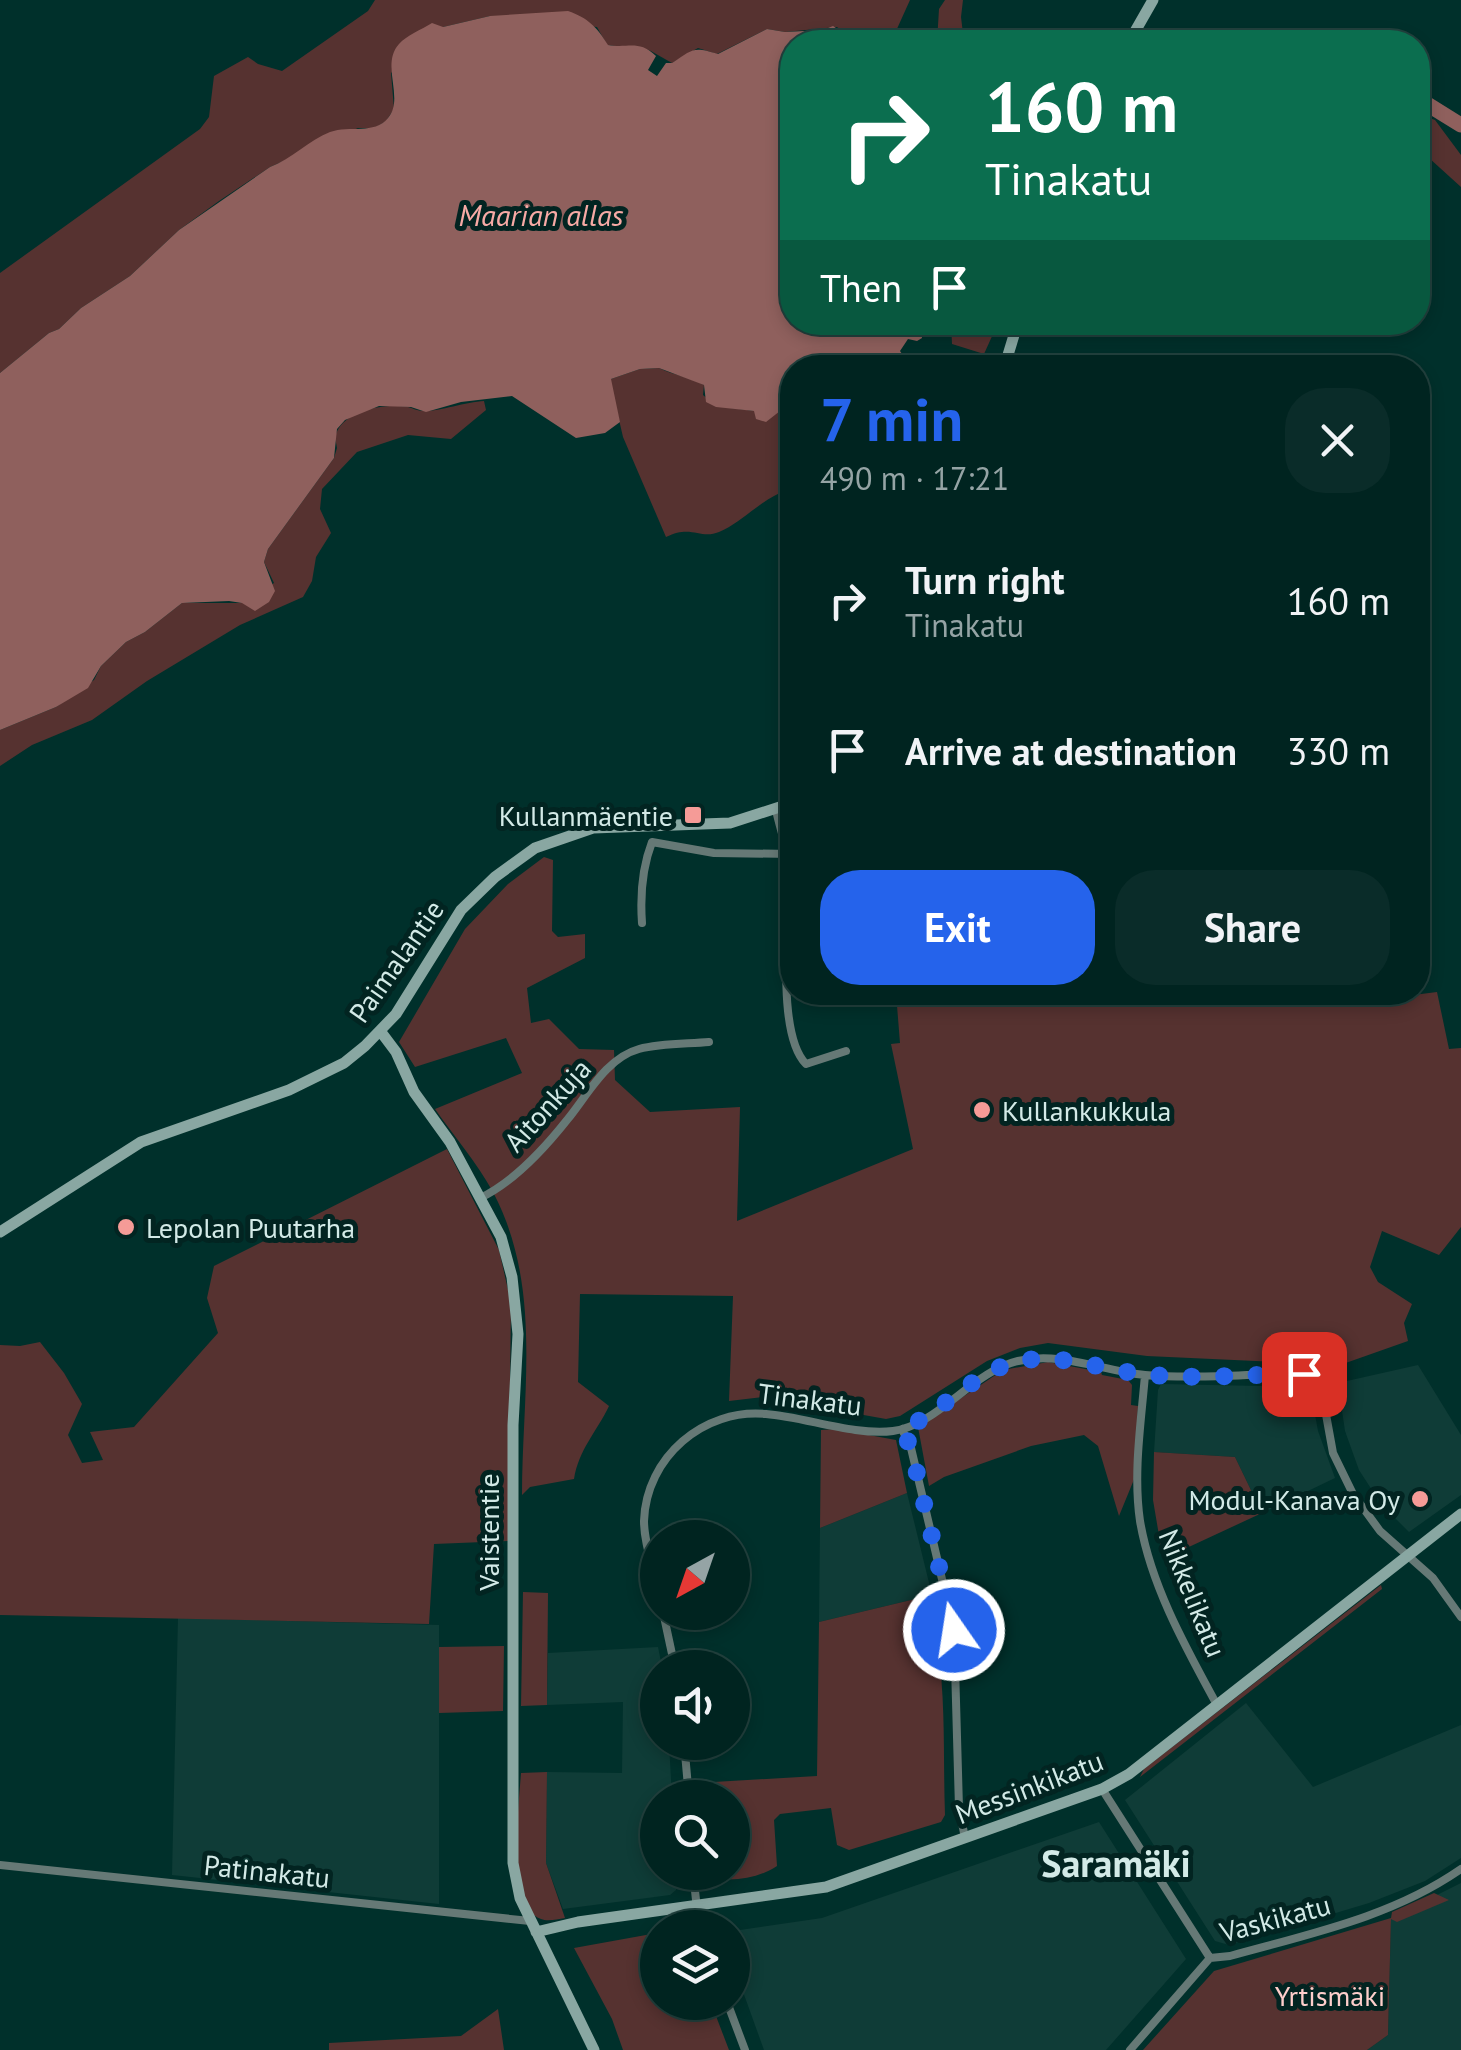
<!DOCTYPE html>
<html lang="en">
<head>
<meta charset="utf-8">
<style>
	body { margin:0; font-family:"PT Sans",sans-serif; background:#0a2c29; color:#f1f3f6; height:100vh; display:flex; flex-direction:column; font-size:38px; white-space:nowrap }
	* { box-sizing:border-box; margin:0 }
	p { font-size:32px; color:#95a4a5 }
	.icon { flex:none; width:55px; height:55px; fill:none; stroke:currentColor; stroke-width:2; stroke-linecap:round; stroke-linejoin:round }
	.map { position:relative; flex:1; overflow:hidden }
	.panel { position:absolute; left:780px; top:355px; width:650px; height:650px; display:flex; flex-direction:column; background:#002420; border-radius:40px; box-shadow:0 5px 15px #0003,0 0 0 2px #22413e }
	.panel>* { flex:none }
	.guide { position:absolute; left:780px; top:30px; width:650px; height:305px; border-radius:40px; box-shadow:0 5px 15px #0003,0 0 0 2px #22413e; background:#0b6e4f; color:#fff; overflow:hidden }
	.needle { width:65px; rotate:220deg }
	.tools { position:absolute; left:640px; top:1520px; display:grid; gap:20px }
	.tools a { display:grid; place-items:center; width:110px; height:110px; border-radius:50%; background:#002420; box-shadow:0 5px 15px #0003,0 0 0 2px #22413e; font-size:50px }
	.pin { position:absolute; display:grid; place-items:center; width:85px; height:85px; color:#fff; margin:-42px; border-radius:20px; box-shadow:0 5px 15px #0006 }
	.me { position:absolute; width:110px; margin:-55px; rotate:347deg; stroke-linejoin:round; filter:drop-shadow(0 0 8px #0008) }
	.turn { display:flex; align-items:center; gap:35px; height:210px; padding:0 40px; font-size:45px }
	.turn .icon { width:130px; height:130px; stroke-width:2.5 }
	.turn b { display:block; font-size:70px; line-height:85px }
	.then { display:flex; align-items:center; height:95px; padding:0 40px; background:#0003; gap:20px; font-size:38px }
	.round { display:grid; place-items:center; flex:none; width:105px; height:105px; border-radius:40px; background:#0a2c29 }
	.head { display:flex; align-items:center; justify-content:space-between; height:170px; padding:0 40px }
	h1 { font-size:60px; font-weight:800; line-height:75px; color:#2563eb }
	.cta { display:flex; gap:20px; margin-top:auto; padding:20px 40px }
	.cta a { flex:1; height:115px; border-radius:40px; background:#2563eb; color:#fff; font-size:40px; font-weight:800; line-height:115px; text-align:center }
	.cta a+a { background:#0a2c29; color:#f1f3f6 }
	ul { padding:0; list-style:none }
	li { display:flex; align-items:center; gap:30px; height:150px; padding:0 40px }
	li div { flex:1 }
	li b { display:block; font-size:38px }
	li em { font-style:normal }
	.map>svg:first-child { display:block }
	.built { fill:#0f3c37 }
	.green { fill:#563230 }
	.water { fill:#8f605d }
	.lines { fill:none; stroke-linecap:round; stroke-linejoin:round }
	.river { stroke:#8f605d; stroke-width:15 }
	.street { stroke:#667976; stroke-width:8 }
	.secondary { stroke:#89a7a2; stroke-width:11 }
	.route { stroke:#2563eb; stroke-width:18; stroke-dasharray:0 32.4 }
	.poi-dot { fill:#f59b97; stroke:#022421; stroke-width:4 }
	.labels { text-anchor:middle; dominant-baseline:central; stroke-width:10; stroke-linejoin:round; paint-order:stroke }
	.poi-label { font-size:28px; fill:#d3eae7; stroke:#022421; text-anchor:end }
	.street-label { font-size:28px; fill:#d3eae7; stroke:#022421 }
	.park-label { font-size:28px; fill:#fececb; stroke:#022421 }
	.water-label { font-size:30px; font-style:italic; fill:#f7aaa5; stroke:#022421 }
	.district-label { font-size:38px; font-weight:bold; fill:#d3eae7; stroke:#022421 }
</style>
</head>
<body>
<div class="map">
<svg width="1461" height="2050" viewBox="0 0 1461 2050">
	<rect width="100%" height="100%" fill="#00302b"/>
	<!-- built -->
	<path class="built" d="M 1418,1365 L 1461,1435 L 1461,1495 L 1409,1532 L 1381,1504 L 1359,1470 L 1345,1431 L 1338,1383 Z
		M 1161,1384 L 1310,1387 L 1318,1431 L 1335,1478 L 1262,1513 L 1235,1457 L 1154,1452 L 1158,1390 Z
		M 907,1493 L 932,1595 L 819,1622 L 820,1528 Z
		M 178,1618 L 439,1625 L 439,1904 L 172,1875 Z
		M 658,1647 L 662,1667 L 658,1668 L 658,1742 L 669,1743 L 672,1797 L 658,1798 L 658,1872 L 676,1873 L 676,1890 L 670,1895 L 563,1909 L 546,1863 L 547,1772 L 622,1773 L 623,1702 L 547,1705 L 548,1653 Z
		M 1246,1703 L 1313,1787 L 1461,1725 L 1461,1858 L 1425,1881 L 1369,1903 L 1229,1945 L 1215,1941 L 1125,1800 Z
		M 1099,1822 L 1186,1959 L 1106,2050 L 764,2050 L 733,1964 L 733,1931 L 822,1918 Z
		M 1461,1883 L 1461,2050 L 1367,2050 L 1388,2035 L 1391,1918 Z"/>
	<!-- green -->
	<path class="green" d="M 375,0 L 910,0 L 896,31 L 886,29 L 881,42 L 856,42 L 837,27 L 785,32 L 767,29 L 717,54 L 698,48 L 672,63 L 649,50 L 607,45 L 597,27 L 490,16 L 443,27 L 391,73 L 394,109 L 386,121 L 375,128 L 358,128 L 270,167 L 219,201 L 179,230 L 130,276 L 81,308 L 59,329 L 49,333 L 0,373 L 0,273 L 200,129 L 209,117 L 214,76 L 248,57 L 258,64 L 282,71 L 368,11 Z
		M 945,0 L 963,0 L 961,17 L 964,42 L 937,42 L 939,9 Z
		M 1418,114 L 1435,120 L 1461,155 L 1461,187 L 1418,148 Z
		M 951,323 L 951,322 L 998,323 L 984,354 L 952,344 Z
		M 659,368 C 673,375 693,378 704,385 L 703,395 L 716,406 L 754,411 L 792,410 L 792,448 L 789,450 L 792,451 L 792,501 L 787,490 C 761,499 743,522 719,532 C 700,540 692,524 666,537 L 623,437 L 611,385 L 611,379 L 640,369 Z
		M 484,401 L 486,410 L 451,439 L 408,435 L 357,452 L 322,489 L 320,509 L 331,533 L 316,557 L 312,581 L 303,597 L 240,625 L 147,681 L 92,720 L 32,745 L 0,766 L 0,730 L 56,707 L 94,680 L 101,666 L 126,642 L 145,632 L 182,603 L 242,603 L 274,583 L 264,562 L 268,549 L 334,458 L 337,448 L 335,437 C 342,410 383,403 408,407 C 412,408 418,411 423,411 C 436,412 466,402 484,401 Z
		M 544,857 L 553,860 L 552,931 L 558,937 L 585,934 L 585,958 L 527,988 L 531,1023 L 549,1019 L 579,1049 L 614,1050 L 615,1080 L 650,1112 L 740,1107 L 737,1221 L 913,1149 L 891,1044 L 900,1043 L 896,993 L 1380,992 L 1382,999 L 1437,992 L 1449,1049 L 1461,1048 L 1461,1227 L 1439,1255 L 1382,1231 L 1370,1267 L 1378,1282 L 1412,1304 L 1404,1323 L 1408,1341 L 1340,1365 L 1147,1356 L 1048,1343 L 1020,1348 L 987,1361 L 900,1416 L 886,1419 L 763,1397 L 729,1401 L 733,1296 L 580,1294 L 578,1382 L 609,1406 C 596,1433 579,1449 574,1479 L 530,1487 L 522,1495 C 522,1393 543,1287 493,1192 C 477,1163 454,1136 435,1109 L 522,1073 L 506,1038 L 415,1067 L 399,1042 L 465,929 L 508,884 Z
		M 447,1149 L 499,1250 L 511,1303 L 508,1541 L 434,1544 L 429,1624 L 0,1615 L 0,1345 L 20,1346 L 40,1342 L 64,1373 L 82,1404 L 68,1435 L 82,1463 L 103,1460 L 90,1432 L 134,1427 L 218,1333 L 207,1298 L 214,1266 Z
		M 1048,1362 L 1101,1372 L 1102,1375 L 1128,1380 L 1132,1385 L 1131,1405 L 1138,1406 L 1135,1477 L 1119,1516 L 1098,1446 L 1084,1435 L 1031,1446 L 944,1477 L 929,1486 L 918,1427 L 1003,1370 Z
		M 836,1429 L 896,1440 L 907,1493 L 820,1528 L 821,1430 Z
		M 1154,1452 L 1235,1457 L 1262,1513 L 1163,1559 L 1153,1500 Z
		M 1381,1585 L 1382,1589 L 1140,1777 L 1144,1769 Z
		M 523,1592 L 548,1593 L 547,1705 L 521,1706 Z
		M 932,1595 C 929,1615 935,1630 938,1649 C 946,1704 943,1761 945,1815 L 941,1822 L 849,1850 L 837,1845 L 831,1808 L 780,1814 L 774,1820 L 777,1866 C 759,1878 734,1882 713,1878 L 709,1873 L 732,1872 L 732,1798 L 699,1797 L 697,1783 L 817,1776 L 819,1622 Z
		M 504,1646 L 503,1711 L 439,1713 L 439,1647 Z
		M 547,1772 L 546,1863 L 565,1918 C 557,1919 548,1922 541,1919 C 506,1906 519,1803 521,1773 Z
		M 1434,1893 L 1449,1900 L 1397,1922 L 1391,1919 L 1388,2035 L 1367,2050 L 1143,2050 L 1214,1971 L 1391,1918 L 1392,1912 Z
		M 657,1933 L 658,2002 L 711,2003 L 729,2050 L 623,2050 L 612,2019 L 574,1948 Z
		M 498,2009 L 504,2050 L 329,2050 L 329,2043 L 461,2036 Z"/>
	<!-- water -->
	<path class="water" d="M 568,11 C 588,18 597,27 608,45 C 628,49 638,39 656,56 L 648,70 L 657,76 L 666,63 L 672,63 C 693,49 693,46 718,54 L 767,29 L 785,32 L 823,30 L 833,26 L 856,42 L 792,42 L 792,322 L 920,323 L 922,338 L 917,341 L 908,339 L 900,351 L 911,367 L 792,368 L 792,410 L 780,411 L 766,422 L 756,419 L 754,411 L 716,407 L 706,402 L 704,385 L 659,368 L 640,369 L 611,379 L 620,422 L 605,433 L 576,438 L 512,396 L 461,402 L 426,412 L 411,407 L 379,406 L 345,420 L 337,429 L 334,458 L 268,549 L 264,562 L 275,591 L 269,602 L 255,611 L 242,603 L 229,601 L 182,603 L 145,632 L 126,642 L 101,666 L 88,688 L 56,707 L 0,730 L 0,373 L 49,333 L 59,329 L 81,308 L 130,276 L 179,230 L 270,167 C 292,159 309,140 330,132 C 350,125 374,135 388,118 C 405,98 380,65 399,44 C 407,35 421,30 432,23 L 443,27 L 490,16 Z"/>
	<g class="lines">
		<!-- river -->
		<path class="river" d="M 1418,102 L 1427,104 L 1461,125"/>
		<!-- street -->
		<path class="street" d="M 776,810 C 779,825 785,841 787,856 C 792,904 773,1031 806,1064 L 846,1051
			M 642,923 C 640,895 642,868 652,842 L 714,853 L 792,854
			M 480,1198 C 514,1182 544,1149 567,1120 C 587,1096 606,1058 639,1049 C 661,1043 687,1044 709,1042
			M 1145,1375 C 1141,1423 1133,1473 1140,1521 C 1151,1586 1186,1648 1217,1705
			M 902,1429 L 911,1448 L 954,1630 L 959,1808 L 965,1838
			M 658,1588 C 653,1566 644,1543 644,1521 C 646,1457 704,1408 766,1414 C 805,1417 855,1436 893,1431 C 938,1425 972,1372 1018,1361 C 1061,1351 1102,1371 1145,1375 C 1197,1379 1252,1374 1304,1373 L 1316,1377 L 1321,1387 L 1333,1453 L 1353,1494 L 1380,1531 L 1433,1578 L 1461,1617
			M 663,1612 L 675,1668
			M 684,1742 L 689,1798
			M 1102,1789 L 1210,1958
			M 0,1865 L 530,1921
			M 693,1872 L 699,1928
			M 727,2002 L 745,2050
			M 1130,2050 L 1210,1958 L 1230,1956 C 1309,1934 1392,1917 1461,1869"/>
		<!-- secondary -->
		<path class="secondary" d="M 1129,42 L 1153,0
			M 1004,368 L 1018,322
			M 381,1032 L 396,1052 L 414,1092 L 450,1142 L 480,1198 L 501,1237 L 512,1277 L 518,1334 L 513,1425 L 513,1863 L 520,1898 L 594,2050
			M 0,1232 L 141,1142 L 289,1090 L 344,1063 L 365,1046 L 396,1014 L 461,910 L 495,877 L 535,848 L 593,828 L 730,823 L 792,803
			M 536,1932 L 578,1922 L 826,1887 L 1102,1789 L 1129,1774 L 1461,1514"/>
	</g>
	<g class="lines">
		<!-- route -->
		<path class="route" d="M 954,1630 L 911,1448 L 902,1429 C 940,1414 968,1378 1006,1365 C 1051,1349 1097,1369 1142,1374 C 1193,1380 1252,1374 1304,1374"/>
	</g>
	<!-- markers -->
	<g class="poi-dot">
		<rect x="683" y="805" width="20" height="20" rx="5"/>
		<circle cx="982" cy="1110" r="10"/>
		<circle cx="126" cy="1227" r="10"/>
		<circle cx="1420" cy="1499" r="10"/>
	</g>
	<g class="labels">
		<!-- poi labels -->
		<g class="poi-label">
			<text x="673" y="815">Kullanmäentie</text>
			<text x="1002" y="1110" text-anchor="start">Kullankukkula</text>
			<text x="146" y="1227" text-anchor="start">Lepolan Puutarha</text>
			<text x="1400" y="1499">Modul-Kanava Oy</text>
		</g>
		<!-- street labels -->
		<g class="street-label">
			<text transform="translate(396 961) rotate(-55)">Paimalantie</text>
			<text transform="translate(547 1105) rotate(-48)">Aitonkuja</text>
			<text transform="translate(810 1399) rotate(7)">Tinakatu</text>
			<text transform="translate(488 1532) rotate(-90)">Vaistentie</text>
			<text transform="translate(1193 1593) rotate(68)">Nikkelikatu</text>
			<text transform="translate(1029 1787) rotate(-21)">Messinkikatu</text>
			<text transform="translate(267 1871) rotate(6)">Patinakatu</text>
			<text transform="translate(1275 1918) rotate(-15)">Vaskikatu</text>
		</g>
		<!-- park labels -->
		<g class="park-label">
			<text x="1330" y="1995">Yrtismäki</text>
		</g>
		<!-- water labels -->
		<g class="water-label">
			<text x="541" y="214">Maarian allas</text>
		</g>
		<!-- district labels -->
		<g class="district-label">
			<text x="1116" y="1862">Saramäki</text>
		</g>
	</g>
</svg>
<div class="tools">
<a><svg class="needle" viewBox="-14 -14 28 28"><path d="M0-13l5 13h-10z" fill="#e53935"/><path d="M0 13l5-13h-10z" fill="#95a4a5"/></svg></a>
<a><svg class="icon" aria-label="sound" viewBox="0 0 24 24"><path d="M4 9h4l5-4v14l-5-4H4zM17 9q2 3 0 6"/></svg></a>
<a><svg class="icon" aria-label="search" viewBox="0 0 24 24"><circle cx="10" cy="10" r="6"/><path d="M15 15l6 6"/></svg></a>
<a><svg class="icon" aria-label="layers" viewBox="0 0 24 24"><path d="M12 4l9 5-9 5-9-5zM3 14l9 5 9-5"/></svg></a>
</div>
<div class="pin" style="left:1304px;top:1374px;background:#d93025"><svg class="icon" aria-label="arrive" viewBox="0 0 24 24"><path d="M6 21V4h12l-3 4 3 4H6"/></svg></div>
<svg class="me" style="left:954px;top:1630px" viewBox="-20 -20 40 40"><circle r="17" fill="#2563eb" stroke="#fff" stroke-width="3"/><path d="M0-11L8 9 0 5-8 9z" fill="#fff"/></svg>
<div class="guide">
<div class="turn"><svg class="icon" aria-label="right" viewBox="0 0 24 24"><path d="M7 20v-9h11M14 6l5 5-5 5"/></svg><div><b>160 m</b>Tinakatu</div></div>
<div class="then">Then<svg class="icon" aria-label="arrive" viewBox="0 0 24 24"><path d="M6 21V4h12l-3 4 3 4H6"/></svg></div>
</div>
<section class="panel">
<div class="head"><div><h1>7 min</h1><p>490 m · 17:21</p></div><a class="round"><svg class="icon" aria-label="close" viewBox="0 0 24 24"><path d="M6 6l12 12M18 6L6 18"/></svg></a></div>
<ul>
<li><svg class="icon" aria-label="right" viewBox="0 0 24 24"><path d="M7 20v-9h11M14 6l5 5-5 5"/></svg><div><b>Turn right</b><p>Tinakatu</p></div><em>160 m</em></li>
<li><svg class="icon" aria-label="arrive" viewBox="0 0 24 24"><path d="M6 21V4h12l-3 4 3 4H6"/></svg><div><b>Arrive at destination</b></div><em>330 m</em></li>
</ul>
<div class="cta"><a>Exit</a><a>Share</a></div>
</section>
</div>
</body>
</html>
